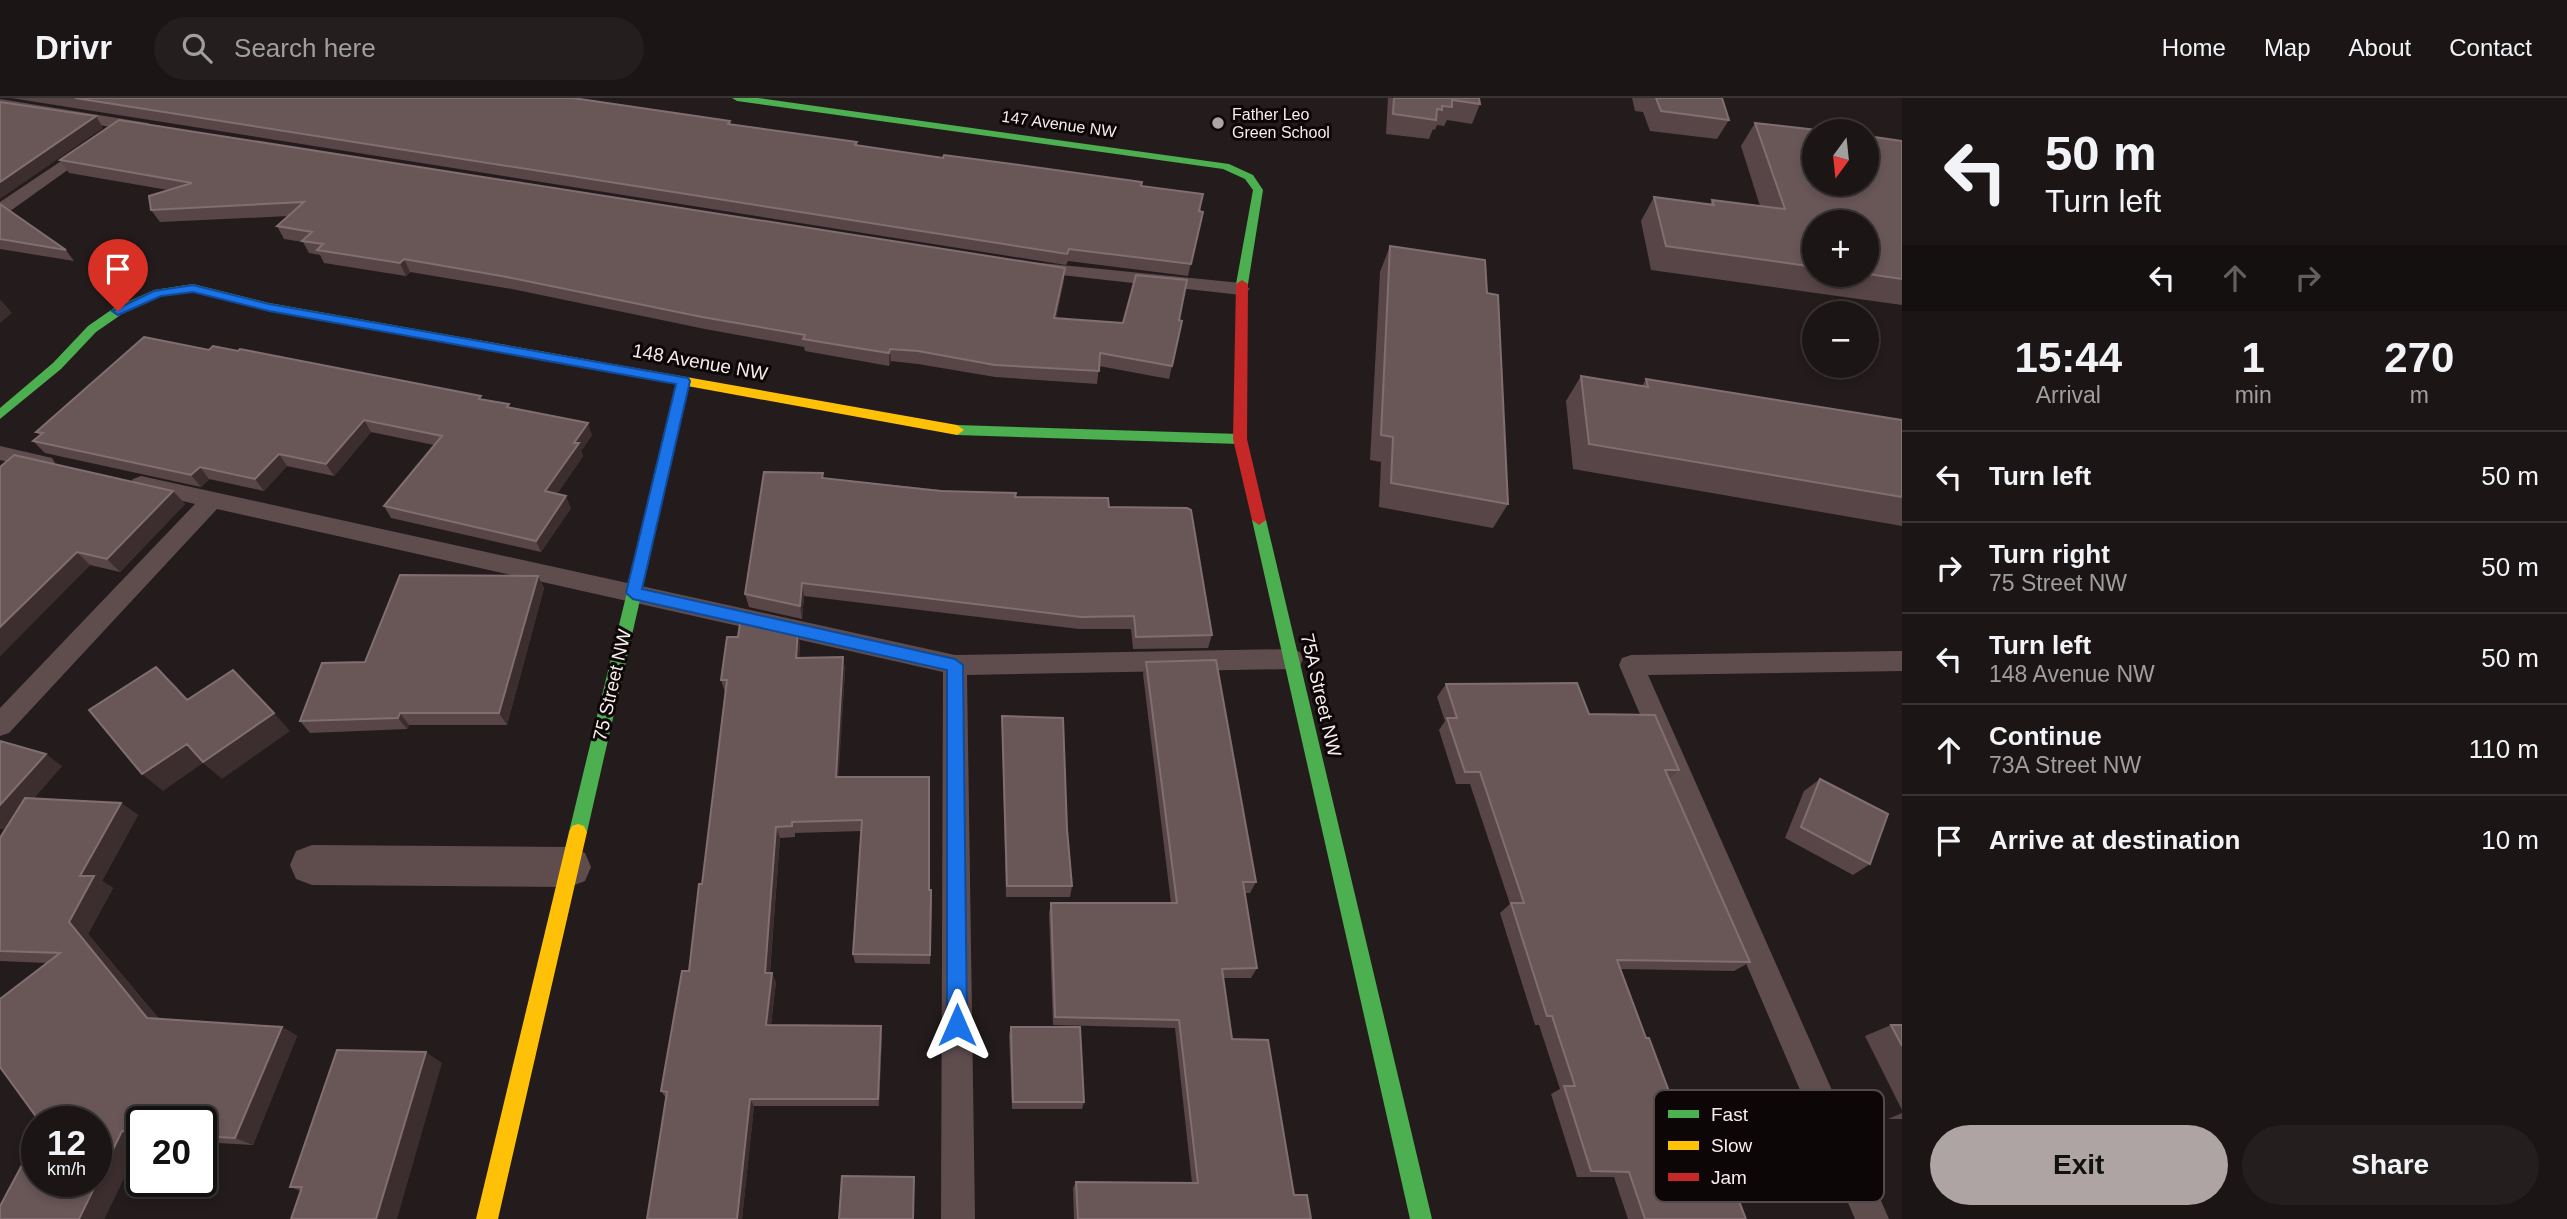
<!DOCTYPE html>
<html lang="en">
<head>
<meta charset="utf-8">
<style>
	body { margin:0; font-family:Arial,sans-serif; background:#241e1e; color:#f1f3f6; height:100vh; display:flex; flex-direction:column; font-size:26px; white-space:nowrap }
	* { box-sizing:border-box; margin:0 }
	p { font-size:23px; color:#a09fa0 }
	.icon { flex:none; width:38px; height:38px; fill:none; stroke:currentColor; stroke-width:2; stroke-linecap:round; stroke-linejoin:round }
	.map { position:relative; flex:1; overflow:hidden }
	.side { display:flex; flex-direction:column; background:#1b1515; width:665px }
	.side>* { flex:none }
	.hud { background:#1b1515; color:#f1f3f6; overflow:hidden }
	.needle { width:46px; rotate:195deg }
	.fabs { position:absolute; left:1802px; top:21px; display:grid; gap:14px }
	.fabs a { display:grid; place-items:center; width:77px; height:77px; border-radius:50%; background:#1b1515; box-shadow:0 4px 10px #0003,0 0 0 2px #393434; font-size:35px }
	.speed { position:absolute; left:21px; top:1008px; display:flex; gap:14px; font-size:35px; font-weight:700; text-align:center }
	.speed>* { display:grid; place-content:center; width:91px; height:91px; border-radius:50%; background:#1b1515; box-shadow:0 4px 10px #0003,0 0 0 2px #393434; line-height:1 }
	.speed small { font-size:18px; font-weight:400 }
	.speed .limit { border:4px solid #111; border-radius:10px; background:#fff; color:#111 }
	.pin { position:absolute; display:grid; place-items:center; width:60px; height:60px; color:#fff; margin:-72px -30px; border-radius:50% 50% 50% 0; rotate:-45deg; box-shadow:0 0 7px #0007 }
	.pin .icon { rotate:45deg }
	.me { position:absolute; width:77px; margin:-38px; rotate:0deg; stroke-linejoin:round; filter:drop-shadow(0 0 5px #0008) }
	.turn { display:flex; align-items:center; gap:24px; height:147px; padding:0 28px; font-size:32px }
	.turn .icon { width:91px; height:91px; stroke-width:2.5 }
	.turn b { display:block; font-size:49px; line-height:60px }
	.lanes { display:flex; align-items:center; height:66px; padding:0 28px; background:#0003; justify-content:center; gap:35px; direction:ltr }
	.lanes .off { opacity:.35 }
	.eta { display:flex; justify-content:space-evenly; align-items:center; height:119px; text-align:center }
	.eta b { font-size:42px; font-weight:700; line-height:49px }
	.action { display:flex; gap:14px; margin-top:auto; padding:14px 28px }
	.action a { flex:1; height:80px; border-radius:42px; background:#aea4a4; color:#111; font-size:28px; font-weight:700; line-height:80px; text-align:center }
	.action a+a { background:#241e1e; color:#f1f3f6 }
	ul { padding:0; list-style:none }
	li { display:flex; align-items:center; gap:21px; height:91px; padding:0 28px; border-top:2px solid #393434 }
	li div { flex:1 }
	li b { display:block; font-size:26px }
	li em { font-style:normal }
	header { display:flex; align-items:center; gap:42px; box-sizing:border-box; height:98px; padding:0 35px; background:#1b1515; border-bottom:2px solid #393434 }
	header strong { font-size:33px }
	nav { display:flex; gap:38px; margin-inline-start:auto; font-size:24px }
	.search { width:490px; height:63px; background:#241e1e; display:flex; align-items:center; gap:18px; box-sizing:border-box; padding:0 24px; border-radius:38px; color:#a09fa0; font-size:26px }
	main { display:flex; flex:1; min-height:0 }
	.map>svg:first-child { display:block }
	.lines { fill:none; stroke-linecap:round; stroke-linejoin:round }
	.lane { fill:#5f4d4e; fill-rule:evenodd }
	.street { fill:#5f4d4e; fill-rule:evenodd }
	.fast { fill:#4caf50; fill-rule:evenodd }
	.slow { fill:#ffc107; fill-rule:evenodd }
	.jam { fill:#c62828; fill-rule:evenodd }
	.wall { fill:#584547; fill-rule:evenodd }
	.shaded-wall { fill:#3c2d2e }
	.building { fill:#695758; stroke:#806e70; stroke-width:2 }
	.route { fill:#1a73e8; stroke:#114b97; stroke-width:2 }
	.poi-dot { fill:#aea4a4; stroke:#0c0606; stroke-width:2.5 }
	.labels { text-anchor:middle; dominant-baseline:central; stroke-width:6; stroke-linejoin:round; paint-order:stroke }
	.far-poi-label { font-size:16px; fill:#f8eded; stroke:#0c0606; text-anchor:start }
	.far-street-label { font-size:16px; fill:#f8eded; stroke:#0c0606 }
	.street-label { font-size:19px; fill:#f8eded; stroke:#0c0606 }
	.key { fill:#0c0606; stroke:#534b4b; stroke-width:2 }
	.key-label { font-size:19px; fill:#f8eded }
</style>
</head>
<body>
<header>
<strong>Drivr</strong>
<div class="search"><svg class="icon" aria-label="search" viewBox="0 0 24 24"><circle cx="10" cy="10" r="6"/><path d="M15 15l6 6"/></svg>Search here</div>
<nav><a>Home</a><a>Map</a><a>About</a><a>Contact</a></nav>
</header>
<main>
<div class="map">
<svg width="1902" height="1121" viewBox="0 0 1902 1121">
	<rect width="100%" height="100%" fill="#241c1c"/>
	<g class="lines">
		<!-- lane -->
		<path class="lane" d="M 0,1 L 148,25 L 156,30 L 148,35 L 0,11 Z
			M 91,43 L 99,48 L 97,51 L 6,116 L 0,117 L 0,104 Z
			M 1031,164 L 1241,185 L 1250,191 L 1241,197 L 1025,173 L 1022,169 L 1025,165 Z
			M 0,348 L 52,360 L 55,365 L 52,370 L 44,372 L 0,362 Z
			M 141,378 L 955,557 L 1291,551 L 1300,554 L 1303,561 L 1300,568 L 1291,571 L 967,577 L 975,1121 L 941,1121 L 943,574 L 217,411 L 9,635 L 0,638 L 0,610 L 195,406 L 133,391 L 130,386 L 133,381 Z
			M 1902,553 L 1902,573 L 1648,577 L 1889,1121 L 1855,1121 L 1619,567 L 1622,560 L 1631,557 Z"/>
		<!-- street -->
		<path class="street" d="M 312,747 L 569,749 L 585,755 L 591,769 L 585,783 L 569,789 L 312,787 L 296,781 L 290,767 L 296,753 Z"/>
		<!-- fast -->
		<path class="fast" d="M 732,0 L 758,0 L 1229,66 L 1253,77 L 1263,92 L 1248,186 L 1242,190 L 1236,186 L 1253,92 L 1245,81 L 1223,71 L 737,3 Z
			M 193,186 L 269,205 L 466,240 L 472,244 L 466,248 L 269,213 L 193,194 L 161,198 L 122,216 L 96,234 L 61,271 L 0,321 L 0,310 L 53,265 L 88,228 L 114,210 L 154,192 Z
			M 684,279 L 690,283 L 587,734 L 584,740 L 578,742 L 572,740 L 569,734 L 678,283 Z
			M 957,327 L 1240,336 L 1247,341 L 1240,346 L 957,337 L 950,332 Z
			M 1259,417 L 1266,422 L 1432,1121 L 1410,1121 L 1252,422 Z"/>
		<!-- slow -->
		<path class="slow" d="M 466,240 L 957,327 L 964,332 L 957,337 L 462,247 L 460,244 Z
			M 578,726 L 584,728 L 587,734 L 498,1121 L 476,1121 L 569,734 L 572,728 Z"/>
		<!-- jam -->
		<path class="jam" d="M 1242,182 L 1248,186 L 1247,341 L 1266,422 L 1259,427 L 1252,422 L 1233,341 L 1236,186 Z"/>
	</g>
	<!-- wall -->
	<path class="wall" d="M 11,0 L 573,0 L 730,23 L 731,26 L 857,44 L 857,47 L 1141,88 L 1203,114 L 1188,178 L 1068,163 L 1066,167 Z
		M 1388,0 L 1479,0 L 1480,6 L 1472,26 L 1447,22 L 1444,28 L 1437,27 L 1435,32 L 1433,31 L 1429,41 L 1386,36 Z
		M 1632,0 L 1722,0 L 1729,22 L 1717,41 L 1650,33 L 1643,14 L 1635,13 Z
		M 1755,25 L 1902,43 L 1902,207 L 1651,172 L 1641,123 L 1654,99 L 1710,106 L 1712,102 L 1760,108 L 1741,48 ZM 1815,124 L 1867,124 L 1867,177 L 1815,177 Z
		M 60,62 L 1064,182 L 1056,221 L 1123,225 L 1182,223 L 1169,281 L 1099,268 L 1097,286 L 995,279 L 918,266 L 891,263 L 889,268 L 805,253 L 804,249 L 705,231 L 512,191 L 410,174 L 406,178 L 324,165 L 320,157 L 309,155 L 303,144 L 284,141 L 277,128 L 289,118 L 160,124 L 151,112 L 168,92 L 69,75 Z
		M 0,106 L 66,152 L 74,163 L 0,151 Z
		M 1390,148 L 1487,195 L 1508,406 L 1493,430 L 1379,409 L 1381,364 L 1370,362 L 1380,174 Z
		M 209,252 L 482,301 L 592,337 L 581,353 L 583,358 L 557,396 L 571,410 L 541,454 L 391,420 L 384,408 L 434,347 L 371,334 L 334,378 L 287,368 L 264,393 L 209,381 L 201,389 L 45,355 L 33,343 L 40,337 L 36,334 Z
		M 1581,278 L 1642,288 L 1646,281 L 1902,322 L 1902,428 L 1573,371 L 1566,303 Z
		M 0,369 L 173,393 L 185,406 L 120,474 L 90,467 L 0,558 Z
		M 824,380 L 1109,409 L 1212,537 L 1208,550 L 1133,551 L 1131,531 L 1079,531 L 804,498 L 802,521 L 749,509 L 745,496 Z
		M 538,478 L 544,490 L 507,627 L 409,627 L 407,631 L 310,635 L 300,623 L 365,564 Z
		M 800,545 L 799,560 L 843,559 L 845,572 L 838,679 L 929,792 L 932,802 L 930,866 L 855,865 L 853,856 L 862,733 L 795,735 L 795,739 L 780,740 L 770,875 L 776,884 L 771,927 L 881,928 L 882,937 L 879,1008 L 754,1008 L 742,1121 L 647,1121 L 666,1000 L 661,993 L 689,873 L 702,786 L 725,594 L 721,582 Z
		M 1146,564 L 1256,784 L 1250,795 L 1245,795 L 1257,870 L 1251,880 L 1223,880 L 1232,941 L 1294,1097 L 1311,1121 L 1074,1121 L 1073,1090 L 1076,1084 L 1192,1085 L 1175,930 L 1053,927 L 1049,815 L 1051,805 L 1171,805 L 1143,576 Z
		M 1446,586 L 1589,616 L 1679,672 L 1669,681 L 1750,864 L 1734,873 L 1620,871 L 1646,940 L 1673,1004 L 1846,1079 L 1826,1084 L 1732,1085 L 1746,1121 L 1628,1121 L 1614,1079 L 1577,1079 L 1551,996 L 1560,991 L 1539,927 L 1535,927 L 1500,815 L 1510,806 L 1470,686 L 1456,686 L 1439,632 L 1445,623 L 1437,599 Z
		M 1002,618 L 1067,731 L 1072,788 L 1070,799 L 1006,799 L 1002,630 Z
		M 0,643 L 62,668 L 33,701 L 121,705 L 138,717 L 102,783 L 113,790 L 88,836 L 159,921 L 282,929 L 297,938 L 253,1047 L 201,1044 L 201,1024 L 142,1024 L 142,1043 L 104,1121 L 47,865 L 0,863 L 0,740 L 5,732 L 0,730 Z
		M 1820,681 L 1870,766 L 1853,777 L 1785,740 L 1804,693 Z
		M 1891,927 L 1902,927 L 1902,1012 L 1865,938 Z
		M 1011,929 L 1084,1004 L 1082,1011 L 1012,1011 L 1009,937 Z
		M 442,965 L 301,1093 L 290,1089 Z
		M 1902,1015 L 1902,1021 L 1888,1021 Z"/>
	<!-- shaded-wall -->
	<path class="shaded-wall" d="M 96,18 L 103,30 L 0,101 L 0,84 Z
		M 404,161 L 410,174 L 406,178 L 400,165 Z
		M 1065,170 L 1064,182 L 1053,233 L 1054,220 Z
		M 1,202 L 12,215 L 0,225 L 0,203 Z
		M 890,251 L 891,263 L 889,268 L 889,255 Z
		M 364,322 L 371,334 L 334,378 L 326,366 Z
		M 588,325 L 592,337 L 581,353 L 583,358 L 551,405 L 545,393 L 574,345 Z
		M 279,356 L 287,368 L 264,393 L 255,381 Z
		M 200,369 L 209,381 L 201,389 L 191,377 Z
		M 173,393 L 185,406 L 120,474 L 107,461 Z
		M 566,398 L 571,410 L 541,454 L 536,443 Z
		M 77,454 L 90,467 L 0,558 L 0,529 Z
		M 538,478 L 544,490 L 507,627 L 499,615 Z
		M 802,485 L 804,498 L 802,521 L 800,508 Z
		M 798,532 L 800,545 L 798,573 L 796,560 Z
		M 843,559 L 845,572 L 838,691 L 836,679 Z
		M 156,569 L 175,587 L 205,620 L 187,602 Z
		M 274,615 L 290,633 L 222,681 L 203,665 L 163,693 L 142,676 L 187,646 Z
		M 400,615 L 409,627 L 407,631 L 398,620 Z
		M 46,656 L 62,668 L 5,732 L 0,729 L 0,707 Z
		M 121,705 L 138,717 L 102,783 L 113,790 L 88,836 L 166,930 L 147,920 L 69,824 L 80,778 Z
		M 776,729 L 780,740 L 769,884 L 765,875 Z
		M 772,875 L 776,884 L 770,935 L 766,927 Z
		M 881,928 L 882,937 L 879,1008 L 878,1001 Z
		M 282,929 L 297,938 L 253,1047 L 235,1040 Z
		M 426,954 L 442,965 L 397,1121 L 376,1121 Z
		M 750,1001 L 754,1008 L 742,1121 L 737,1121 Z
		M 122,1033 L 142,1040 L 142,1043 L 104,1121 L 79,1121 Z
		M 914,1079 L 914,1121 L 913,1121 Z"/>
	<!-- building -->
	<path class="building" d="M 75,0 L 573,0 L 730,23 L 728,26 L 857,44 L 855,47 L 943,60 L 944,57 L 1012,66 L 1142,84 L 1141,88 L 1203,96 L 1199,113 L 1203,114 L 1191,166 L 1069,151 L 1067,156 Z
		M 1394,0 L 1479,0 L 1480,6 L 1452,2 L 1452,9 L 1442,8 L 1442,12 L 1437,11 L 1436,22 L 1393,16 Z
		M 1656,0 L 1722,0 L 1729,22 L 1661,13 Z
		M 0,4 L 96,18 L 0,84 Z
		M 119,22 L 1065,170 L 1054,220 L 1123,225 L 1136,177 L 1187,182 L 1179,222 L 1182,223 L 1172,268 L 1100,255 L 1099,273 L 995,267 L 918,253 L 890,251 L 889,255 L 851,249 L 803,241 L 805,237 L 702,219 L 507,179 L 404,161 L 400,165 L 317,152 L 323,146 L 302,143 L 312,134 L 277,128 L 304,104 L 151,112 L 149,98 L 192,85 L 60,62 Z
		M 1755,25 L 1826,33 L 1815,33 L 1815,86 L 1867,86 L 1867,38 L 1902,43 L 1902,181 L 1867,176 L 1867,124 L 1815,124 L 1815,169 L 1666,148 L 1654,99 L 1714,107 L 1712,102 L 1785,111 Z
		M 0,106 L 66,152 L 0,141 Z
		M 1390,148 L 1485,162 L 1487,195 L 1498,197 L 1508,406 L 1391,385 L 1393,339 L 1381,337 Z
		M 144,239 L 209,252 L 213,248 L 238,253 L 240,251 L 481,298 L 479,301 L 509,306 L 507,309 L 588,325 L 574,345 L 579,345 L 545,393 L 566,398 L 536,443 L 384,408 L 442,338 L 364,322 L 326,366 L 279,356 L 255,381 L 200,369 L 191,377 L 33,343 L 43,335 L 36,334 Z
		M 1581,278 L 1648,289 L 1646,281 L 1902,322 L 1902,399 L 1589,346 Z
		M 14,357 L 173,393 L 107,461 L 77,454 L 0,529 L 0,369 Z
		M 764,374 L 823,375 L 822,380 L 940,393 L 1016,395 L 1015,399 L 1108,400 L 1109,409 L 1187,410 L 1191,412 L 1212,537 L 1136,539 L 1134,518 L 1081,519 L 802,485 L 800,508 L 745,496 Z
		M 400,477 L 538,478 L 499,615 L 400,615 L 398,620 L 300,623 L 322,565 L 365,564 Z
		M 741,519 L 798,532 L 796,560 L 843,559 L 836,679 L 929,679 L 929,792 L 931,792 L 930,857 L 853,856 L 862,722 L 792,724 L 792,728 L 776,729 L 765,875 L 772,875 L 766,927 L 881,928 L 878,1001 L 750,1001 L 737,1121 L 647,1121 L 667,994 L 661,993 L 682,873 L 689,873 L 699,786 L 702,786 L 727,582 L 721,582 L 727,539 L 738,539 Z
		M 1216,562 L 1256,784 L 1243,784 L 1257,870 L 1222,871 L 1232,941 L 1268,942 L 1294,1097 L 1307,1097 L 1311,1121 L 1078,1121 L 1076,1084 L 1198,1085 L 1179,922 L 1055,919 L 1051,805 L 1177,805 L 1146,564 Z
		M 156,569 L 187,602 L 233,572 L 274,615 L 203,664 L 187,646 L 142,676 L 89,612 Z
		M 1577,585 L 1589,616 L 1655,617 L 1679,672 L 1665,672 L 1750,864 L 1617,862 L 1646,940 L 1649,940 L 1673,1004 L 1812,1003 L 1846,1079 L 1730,1080 L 1746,1121 L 1645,1121 L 1629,1074 L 1591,1073 L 1564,988 L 1575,988 L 1552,918 L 1547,918 L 1511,805 L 1524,805 L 1480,674 L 1465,674 L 1447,620 L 1457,620 L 1446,586 Z
		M 1002,618 L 1063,620 L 1067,731 L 1072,788 L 1007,788 Z
		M 0,643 L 46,656 L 0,707 Z
		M 1820,681 L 1888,716 L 1870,766 L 1801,729 Z
		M 25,700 L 121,705 L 80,778 L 94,778 L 69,824 L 147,920 L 282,929 L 235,1040 L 201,1038 L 201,1024 L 142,1024 L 142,1034 L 122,1033 L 79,1121 L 0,1121 L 0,1108 L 37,1039 L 37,1083 L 96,1083 L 96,1024 L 40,1024 L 0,969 L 0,901 L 60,855 L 0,853 L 0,740 Z
		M 1891,927 L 1902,927 L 1902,948 Z
		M 1011,929 L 1080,929 L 1084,1004 L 1013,1004 Z
		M 337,952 L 426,954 L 376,1121 L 291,1121 L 302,1089 L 290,1089 Z
		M 842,1078 L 914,1079 L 913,1121 L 839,1121 Z"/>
	<!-- route -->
	<path class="route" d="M 193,187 L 269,206 L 688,280 L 690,283 L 642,491 L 955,561 L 963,567 L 967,927 L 964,934 L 957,937 L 950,934 L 947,927 L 947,572 L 633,501 L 626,495 L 676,286 L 269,213 L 193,194 L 161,198 L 118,217 L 112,213 L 154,193 Z"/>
	<!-- markers -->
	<circle class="poi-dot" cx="1218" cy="25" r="7"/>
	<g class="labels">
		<!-- far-poi labels -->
		<g class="far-poi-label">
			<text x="1232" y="16">Father Leo<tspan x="1232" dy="18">Green School</tspan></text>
		</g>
		<!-- far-street labels -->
		<g class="far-street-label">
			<text transform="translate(1059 26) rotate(8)">147 Avenue NW</text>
		</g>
		<!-- street labels -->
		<g class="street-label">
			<text transform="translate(700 264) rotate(10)">148 Avenue NW</text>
			<text transform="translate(612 587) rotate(-77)">75 Street NW</text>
			<text transform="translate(1321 597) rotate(77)">75A Street NW</text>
		</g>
	</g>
	<!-- legend -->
	<rect x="1654" y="992" width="230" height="112" rx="10" class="key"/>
	<rect x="1668" y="1012" width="31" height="8" fill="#4caf50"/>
	<rect x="1668" y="1043" width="31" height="9" fill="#ffc107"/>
	<rect x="1668" y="1075" width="31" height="8" fill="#c62828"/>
	<g class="key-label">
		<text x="1711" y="1023">Fast</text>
		<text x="1711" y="1054">Slow</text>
		<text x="1711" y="1086">Jam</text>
	</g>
</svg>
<div class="fabs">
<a><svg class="needle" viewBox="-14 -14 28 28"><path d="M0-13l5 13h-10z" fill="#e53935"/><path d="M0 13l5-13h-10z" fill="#a09fa0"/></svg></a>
<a>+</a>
<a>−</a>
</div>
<div class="speed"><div>12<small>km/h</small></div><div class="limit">20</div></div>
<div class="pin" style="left:118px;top:213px;background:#d93025"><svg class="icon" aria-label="arrive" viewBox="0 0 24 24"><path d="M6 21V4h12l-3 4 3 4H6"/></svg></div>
<svg class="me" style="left:957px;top:927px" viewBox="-20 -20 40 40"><path d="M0-17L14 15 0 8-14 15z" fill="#1a73e8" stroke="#fff" stroke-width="4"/></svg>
</div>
<section class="side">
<div class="hud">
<div class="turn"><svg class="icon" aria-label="left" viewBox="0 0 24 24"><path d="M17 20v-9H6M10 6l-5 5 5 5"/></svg><div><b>50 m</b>Turn left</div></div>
<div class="lanes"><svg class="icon" aria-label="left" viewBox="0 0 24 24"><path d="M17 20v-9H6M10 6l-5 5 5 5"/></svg><svg class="icon off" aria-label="ahead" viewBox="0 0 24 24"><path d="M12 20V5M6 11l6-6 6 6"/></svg><svg class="icon off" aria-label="right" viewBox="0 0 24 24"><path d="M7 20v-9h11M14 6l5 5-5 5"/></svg></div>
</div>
<div class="eta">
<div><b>15:44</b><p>Arrival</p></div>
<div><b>1</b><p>min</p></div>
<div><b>270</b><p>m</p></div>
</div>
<ul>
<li><svg class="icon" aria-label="left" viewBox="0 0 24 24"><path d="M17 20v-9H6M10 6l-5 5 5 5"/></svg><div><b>Turn left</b></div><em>50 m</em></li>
<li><svg class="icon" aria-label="right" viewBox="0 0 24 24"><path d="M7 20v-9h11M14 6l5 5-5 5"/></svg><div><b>Turn right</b><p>75 Street NW</p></div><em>50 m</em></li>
<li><svg class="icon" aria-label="left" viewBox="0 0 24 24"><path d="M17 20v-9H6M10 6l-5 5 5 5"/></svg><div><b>Turn left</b><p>148 Avenue NW</p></div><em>50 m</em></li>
<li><svg class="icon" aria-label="ahead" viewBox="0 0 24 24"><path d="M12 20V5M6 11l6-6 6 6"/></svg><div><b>Continue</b><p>73A Street NW</p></div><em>110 m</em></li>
<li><svg class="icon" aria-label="arrive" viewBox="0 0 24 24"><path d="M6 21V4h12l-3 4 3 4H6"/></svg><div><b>Arrive at destination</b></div><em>10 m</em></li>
</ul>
<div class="action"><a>Exit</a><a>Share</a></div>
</section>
</main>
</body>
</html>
